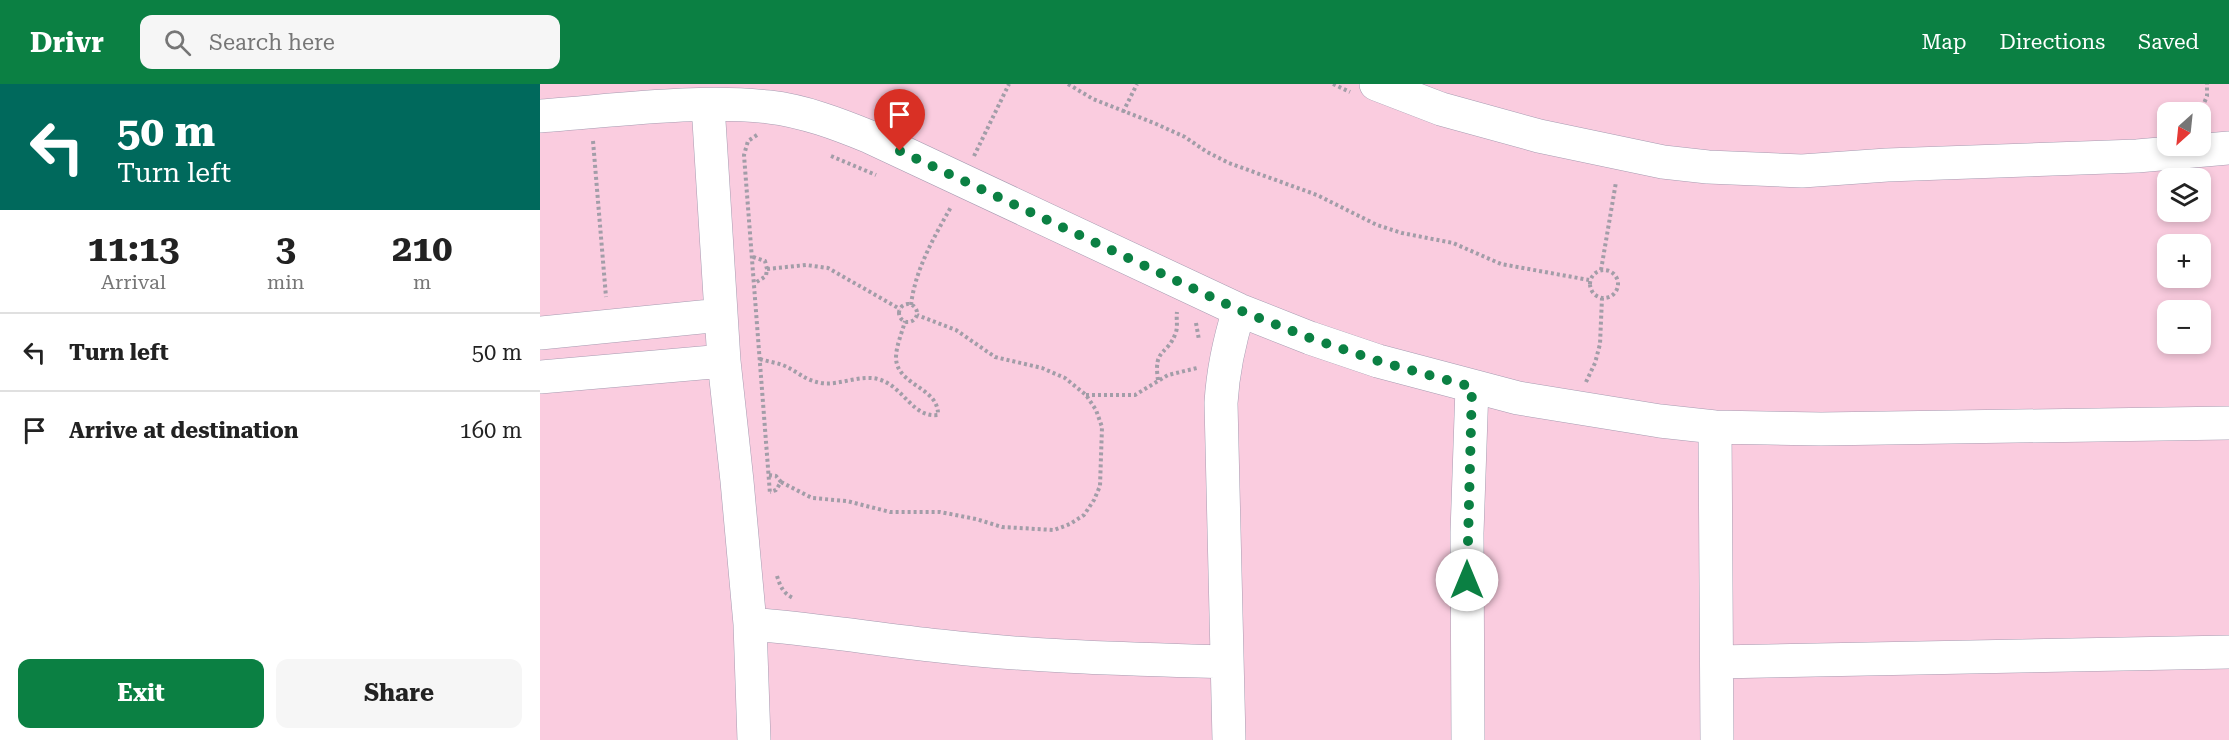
<!DOCTYPE html>
<html lang="en">
<head>
<meta charset="utf-8">
<style>
	body { margin:0; font-family:"Roboto Serif",serif; background:#f6f6f6; color:#222; height:100vh; display:flex; flex-direction:column; font-size:22px; white-space:nowrap }
	* { box-sizing:border-box; margin:0 }
	p { font-size:20px; color:#767676 }
	.icon { flex:none; width:33px; height:33px; fill:none; stroke:currentColor; stroke-width:2; stroke-linecap:round; stroke-linejoin:round }
	.map { position:relative; flex:1; overflow:hidden }
	.drawer { display:flex; flex-direction:column; background:#fff; width:540px }
	.drawer>* { flex:none }
	.guide { background:#00695c; color:#fff; overflow:hidden }
	.needle { width:39px; rotate:207deg }
	.buttons { position:absolute; left:1617px; top:18px; display:grid; gap:12px }
	.buttons a { display:grid; place-items:center; width:54px; height:54px; border-radius:12px; background:#fff; box-shadow:0 3px 9px #0003; font-size:30px }
	.pin { position:absolute; display:grid; place-items:center; width:51px; height:51px; color:#fff; margin:-62px -26px; border-radius:50% 50% 50% 0; rotate:-45deg; box-shadow:0 0 6px #0007 }
	.pin .icon { rotate:45deg }
	.me { position:absolute; width:66px; margin:-33px; rotate:0deg; stroke-linejoin:round; filter:drop-shadow(0 0 4px #0008) }
	.turn { display:flex; align-items:center; gap:21px; height:126px; padding:0 18px; font-size:27px }
	.turn .icon { width:78px; height:78px; stroke-width:2.5 }
	.turn b { display:block; font-size:42px; line-height:51px }
	.eta { display:flex; justify-content:space-evenly; align-items:center; height:102px; text-align:center }
	.eta b { font-size:36px; font-weight:700; line-height:42px }
	.action { display:flex; gap:12px; margin-top:auto; padding:12px 18px }
	.action a { flex:1; height:69px; border-radius:12px; background:#0b8043; color:#fff; font-size:24px; font-weight:700; line-height:69px; text-align:center }
	.action a+a { background:#f6f6f6; color:#222 }
	ul { padding:0; list-style:none }
	li { display:flex; align-items:center; gap:18px; height:78px; padding:0 18px; border-top:2px solid #e0e0e0 }
	li div { flex:1 }
	li b { display:block; font-size:22px }
	li em { font-style:normal }
	header { display:flex; align-items:center; gap:36px; box-sizing:border-box; height:84px; padding:0 30px; background:#0b8043; color:#fff }
	header strong { font-size:28px }
	nav { display:flex; gap:33px; margin-inline-start:auto; font-size:21px }
	.search { width:420px; height:54px; background:#f6f6f6; display:flex; align-items:center; gap:15px; box-sizing:border-box; padding:0 21px; border-radius:12px; color:#767676; font-size:22px }
	main { display:flex; flex:1; min-height:0 }
	.map>svg:first-child { display:block }
	.green { fill:#faccdf; fill-rule:evenodd }
	.lines { fill:none; stroke-linecap:round; stroke-linejoin:round }
	.minor-casing { stroke:#a69bb1; stroke-width:34 }
	.path { stroke:#a29da8; stroke-width:4; stroke-dasharray:3 3; stroke-linecap:butt }
	.minor { stroke:#fff; stroke-width:33 }
	.route { stroke:#0b8043; stroke-width:10; stroke-dasharray:0 18 }
</style>
</head>
<body>
<header>
<strong>Drivr</strong>
<div class="search"><svg class="icon" aria-label="search" viewBox="0 0 24 24"><circle cx="10" cy="10" r="6"/><path d="M15 15l6 6"/></svg>Search here</div>
<nav><a>Map</a><a>Directions</a><a>Saved</a></nav>
</header>
<main>
<section class="drawer">
<div class="guide">
<div class="turn"><svg class="icon" aria-label="left" viewBox="0 0 24 24"><path d="M17 20v-9H6M10 6l-5 5 5 5"/></svg><div><b>50 m</b>Turn left</div></div>
</div>
<div class="eta">
<div><b>11:13</b><p>Arrival</p></div>
<div><b>3</b><p>min</p></div>
<div><b>210</b><p>m</p></div>
</div>
<ul>
<li><svg class="icon" aria-label="left" viewBox="0 0 24 24"><path d="M17 20v-9H6M10 6l-5 5 5 5"/></svg><div><b>Turn left</b></div><em>50 m</em></li>
<li><svg class="icon" aria-label="arrive" viewBox="0 0 24 24"><path d="M6 21V4h12l-3 4 3 4H6"/></svg><div><b>Arrive at destination</b></div><em>160 m</em></li>
</ul>
<div class="action"><a>Exit</a><a>Share</a></div>
</section>
<div class="map">
<svg width="1689" height="656" viewBox="0 0 1689 656">
	<rect width="100%" height="100%" fill="#f6effd"/>
	<!-- green -->
	<path class="green" d="M 0,0 L 1689,0 L 1689,656 L 0,656 ZM 1628,28 L 1660,28 L 1660,62 L 1628,62 ZM 1628,94 L 1660,94 L 1660,128 L 1628,128 ZM 1628,160 L 1660,160 L 1660,194 L 1628,194 ZM 1628,226 L 1660,226 L 1660,260 L 1628,260 Z"/>
	<g class="lines">
		<defs>
			<path id="minor" d="M 836,0 L 901,25 L 999,52 L 1123,78 L 1168,83 L 1262,87 L 1347,81 L 1597,72 L 1689,64
				M 168,21 L 184,277 L 197,397 L 210,540 L 214,656
				M 0,32 C 72,27 157,15 229,23 C 264,27 298,40 330,53 L 699,226 L 770,254 L 838,277 L 978,314 L 1120,337 L 1175,343 L 1281,345 L 1689,339
				M 0,249 L 181,231
				M 0,293 L 184,277
				M 1175,343 L 1177,656
				M 210,540 C 273,545 336,555 400,562 C 495,573 591,575 687,578
				M 1177,578 L 1689,568
				M 689,656 L 681,319 C 683,285 689,258 699,226
				M 928,656 L 927,449 L 932,303"/>
		</defs>
		<!-- minor casing -->
		<use href="#minor" class="minor-casing"/>
		<!-- path -->
		<path class="path" d="M 528,0 L 553,15 L 614,39 L 645,53 L 667,68 L 689,79 L 777,111 L 837,141 L 862,149 L 913,159 L 961,180 L 1049,196
			M 793,0 L 810,8
			M 583,28 L 597,0
			M 1660,29 L 1667,12 L 1667,0
			M 217,51 L 208,57 L 204,71 L 230,410
			M 53,57 L 66,213
			M 291,72 L 336,91
			M 434,72 L 469,0
			M 213,173 L 225,177 L 227,185 L 226,192 L 215,199
			M 227,185 L 266,181 L 288,184 L 360,225
			M1050 200a14 14 0 1 1 28 0a14 14 0 1 1-28 0Z
			M 1061,186 L 1076,98
			M359 229a9 9 0 1 1 18 0a9 9 0 1 1-18 0Z
			M 371,221 C 375,186 394,153 411,123
			M 656,239 L 659,256
			M 220,275 C 229,278 240,279 247,283 C 261,290 265,296 281,299 C 300,302 322,289 341,296 C 364,304 373,334 398,331 C 399,303 357,302 356,274 C 356,262 362,249 365,237
			M 618,296 C 613,263 628,272 636,248 C 638,242 636,235 637,228
			M 1046,298 L 1055,279 L 1060,260 L 1062,214
			M 546,311 L 595,311 L 628,291 L 657,284
			M 229,391 L 236,392 L 241,398 L 236,406 L 230,408
			M 241,398 L 272,414 L 307,417 L 350,428 L 400,428 L 436,435 L 462,443 L 514,446 L 530,440 L 544,431 L 554,416 L 560,402 L 562,343 L 556,326 L 546,311 L 525,294 L 502,284 L 455,273 L 416,246 L 377,231
			M 237,492 C 240,502 243,509 253,514"/>
		<!-- minor -->
		<use href="#minor" class="minor"/>
	</g>
	<g class="lines">
		<!-- route -->
		<path class="route" d="M 360,67 L 699,226 L 770,254 L 838,277 L 932,303 L 927,496"/>
	</g>
</svg>
<div class="buttons">
<a><svg class="needle" viewBox="-14 -14 28 28"><path d="M0-13l5 13h-10z" fill="#e53935"/><path d="M0 13l5-13h-10z" fill="#767676"/></svg></a>
<a><svg class="icon" aria-label="layers" viewBox="0 0 24 24"><path d="M12 4l9 5-9 5-9-5zM3 14l9 5 9-5"/></svg></a>
<a>+</a>
<a>−</a>
</div>
<div class="pin" style="left:360px;top:67px;background:#d93025"><svg class="icon" aria-label="arrive" viewBox="0 0 24 24"><path d="M6 21V4h12l-3 4 3 4H6"/></svg></div>
<svg class="me" style="left:927px;top:496px" viewBox="-20 -20 40 40"><circle r="19" fill="#fff"/><path d="M0-13L10 11 0 6-10 11z" fill="#0b8043"/></svg>
</div>
</main>
</body>
</html>
